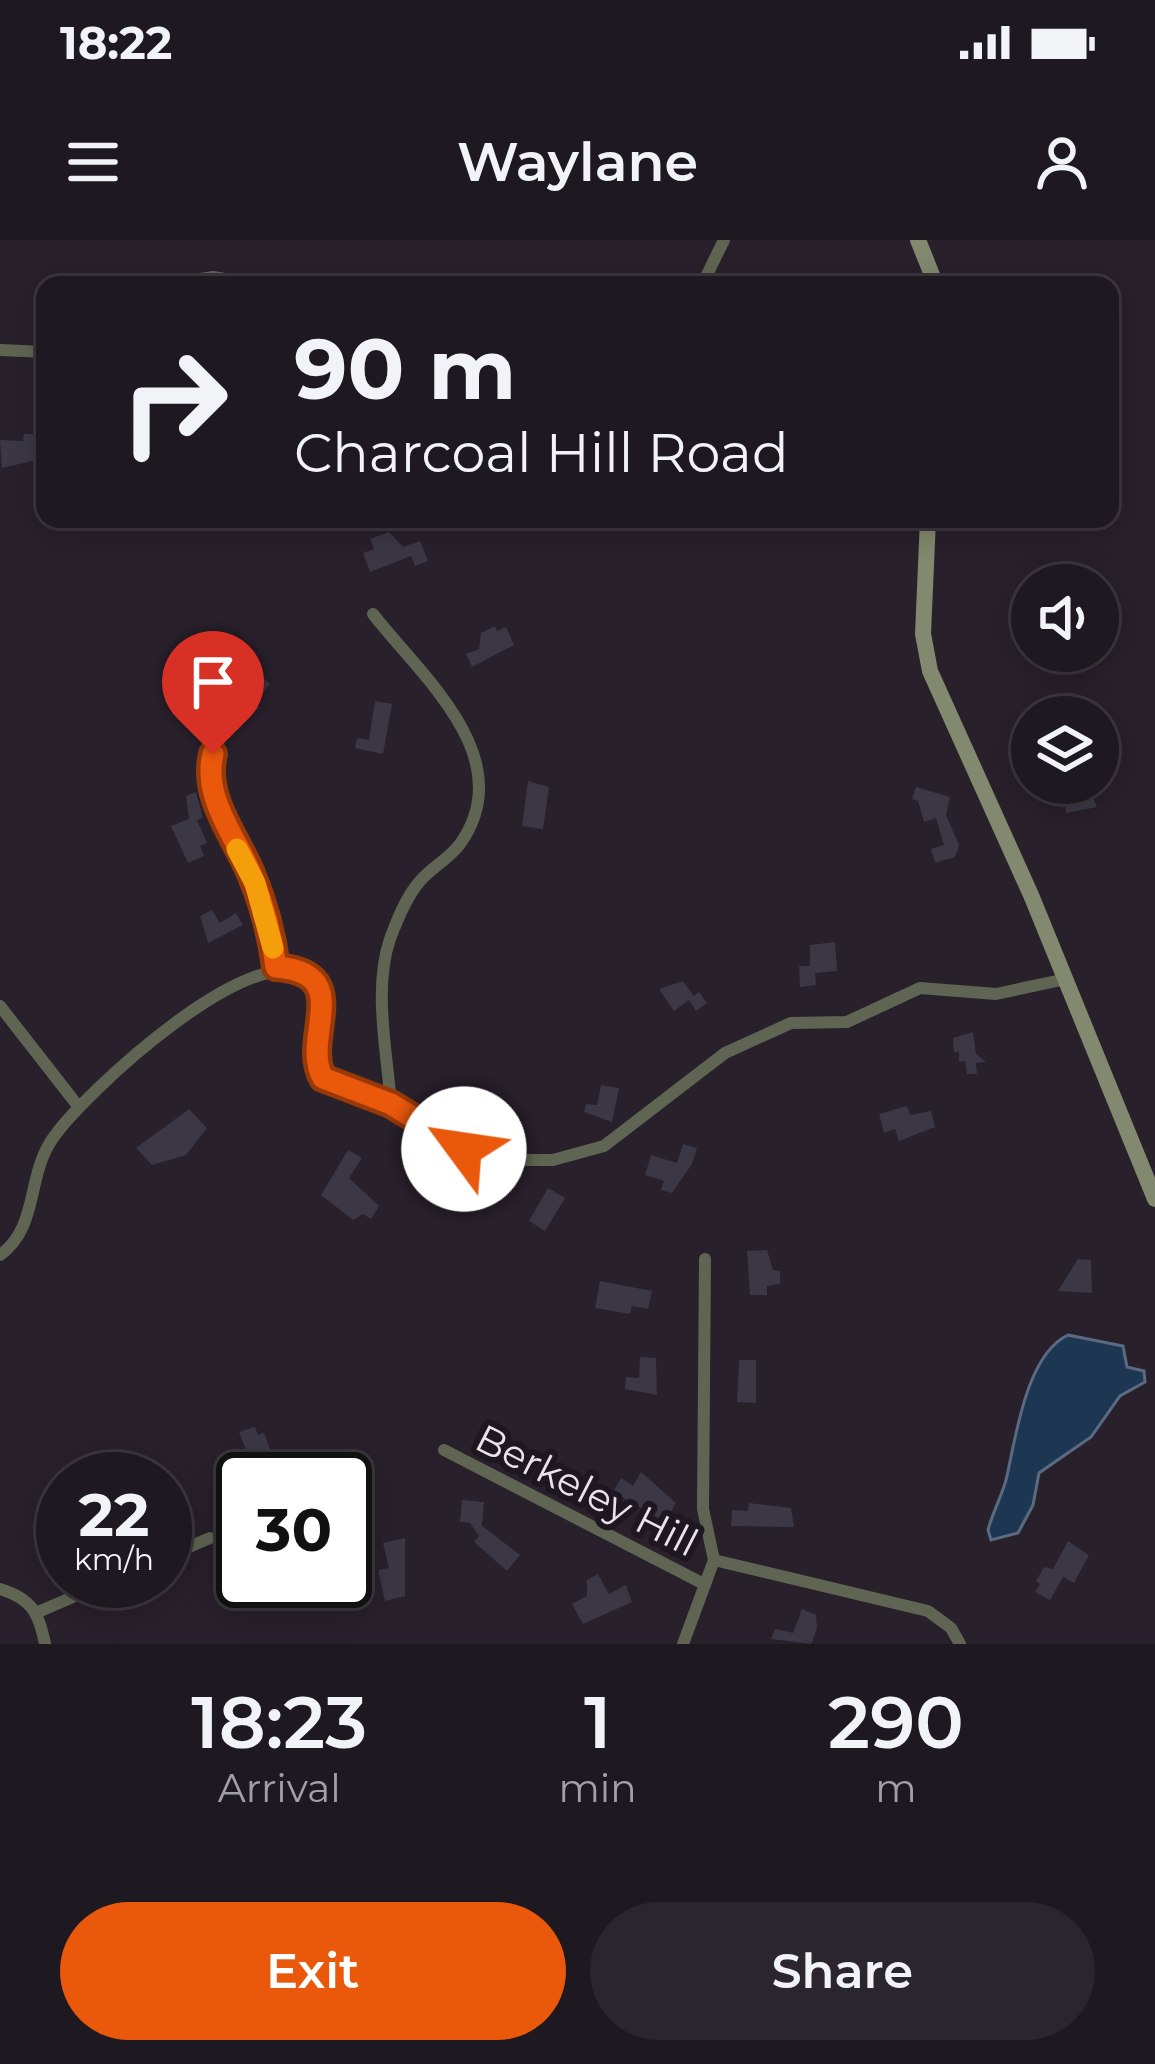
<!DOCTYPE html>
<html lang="en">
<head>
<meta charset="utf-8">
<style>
	body { margin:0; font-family:Montserrat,sans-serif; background:#2b252d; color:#f1f3f6; height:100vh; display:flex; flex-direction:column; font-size:45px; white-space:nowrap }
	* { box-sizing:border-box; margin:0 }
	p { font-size:39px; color:#a1a0a5 }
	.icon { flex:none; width:66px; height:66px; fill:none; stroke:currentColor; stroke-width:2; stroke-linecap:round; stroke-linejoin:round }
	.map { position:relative; height:1404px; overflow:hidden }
	.panel { display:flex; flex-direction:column; background:#1e1820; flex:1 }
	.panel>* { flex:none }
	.banner { position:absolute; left:36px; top:36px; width:1083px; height:252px; border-radius:24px; box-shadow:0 6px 30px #0003,0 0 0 3px #3c373e; background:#1e1820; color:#f1f3f6; overflow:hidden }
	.buttons { position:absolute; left:1011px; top:324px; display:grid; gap:24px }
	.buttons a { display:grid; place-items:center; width:108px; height:108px; border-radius:50%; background:#1e1820; box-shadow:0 6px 30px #0003,0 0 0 3px #3c373e; font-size:60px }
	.speed { position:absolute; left:36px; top:1212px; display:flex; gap:24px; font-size:60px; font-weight:700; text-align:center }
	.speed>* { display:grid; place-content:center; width:156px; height:156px; border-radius:50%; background:#1e1820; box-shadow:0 6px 30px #0003,0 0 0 3px #3c373e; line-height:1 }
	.speed small { font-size:30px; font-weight:400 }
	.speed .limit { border:6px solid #111; border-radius:18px; background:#fff; color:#111 }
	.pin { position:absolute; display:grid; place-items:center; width:102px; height:102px; color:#fff; margin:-123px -51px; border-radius:50% 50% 50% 0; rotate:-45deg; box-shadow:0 0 12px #0007 }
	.pin .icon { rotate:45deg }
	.me { position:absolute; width:132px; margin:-66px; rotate:301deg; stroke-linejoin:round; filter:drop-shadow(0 0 9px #0008) }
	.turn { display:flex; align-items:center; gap:42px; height:252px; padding:0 60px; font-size:54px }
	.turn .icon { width:156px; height:156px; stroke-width:2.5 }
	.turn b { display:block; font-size:84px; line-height:102px }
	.eta { display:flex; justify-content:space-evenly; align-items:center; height:204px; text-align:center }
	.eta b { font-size:72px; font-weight:600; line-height:84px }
	.action { display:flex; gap:24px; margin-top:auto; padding:24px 60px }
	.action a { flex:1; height:138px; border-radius:72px; background:#ea580c; color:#fff; font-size:48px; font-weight:600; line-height:138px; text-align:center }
	.action a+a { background:#2b252d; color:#f1f3f6 }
	.status { display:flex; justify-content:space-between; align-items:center; height:84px; padding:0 60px; background:#1e1820; direction:ltr }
	.status svg { height:33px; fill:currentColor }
	header { display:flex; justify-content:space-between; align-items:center; height:156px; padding:0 60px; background:#1e1820; font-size:54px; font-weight:600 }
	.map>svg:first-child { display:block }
	.water { fill:#1d3753; stroke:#5a6b81; stroke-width:3 }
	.building { fill:#3b3745 }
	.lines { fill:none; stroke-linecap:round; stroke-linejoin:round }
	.lane { stroke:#606553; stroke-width:6 }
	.street { stroke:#606553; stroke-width:12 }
	.secondary { stroke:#82896e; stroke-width:16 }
	.route-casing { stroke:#983908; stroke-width:30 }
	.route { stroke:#ea580c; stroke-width:21 }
	.slow { stroke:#f59e0b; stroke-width:21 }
	.labels { text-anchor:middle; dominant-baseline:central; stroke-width:12; stroke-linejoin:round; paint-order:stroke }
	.street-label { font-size:39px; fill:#e9e3eb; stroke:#1e1621 }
</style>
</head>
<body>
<div class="status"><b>18:22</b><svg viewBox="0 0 49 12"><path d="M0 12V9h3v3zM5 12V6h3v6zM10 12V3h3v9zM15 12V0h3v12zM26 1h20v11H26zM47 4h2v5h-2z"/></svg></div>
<header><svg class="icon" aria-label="menu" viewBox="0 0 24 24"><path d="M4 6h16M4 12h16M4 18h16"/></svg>Waylane<svg class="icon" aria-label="person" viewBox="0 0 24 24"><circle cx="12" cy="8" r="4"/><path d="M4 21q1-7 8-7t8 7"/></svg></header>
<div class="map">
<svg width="1155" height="1404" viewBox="0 0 1155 1404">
	<rect width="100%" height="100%" fill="#28202b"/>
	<!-- water -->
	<path class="water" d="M 1068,1095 L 1123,1106 L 1127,1127 L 1144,1131 L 1145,1142 L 1120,1156 L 1091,1197 L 1039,1233 L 1033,1265 L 1018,1293 L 991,1300 L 988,1290 C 993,1271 1003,1254 1007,1236 C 1016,1195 1027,1114 1068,1095 Z"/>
	<!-- building -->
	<path class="building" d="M 24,194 L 38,194 L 37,220 L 2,228 L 0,200 L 23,201 Z
		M 389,292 L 403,307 L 420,301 L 428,321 L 415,326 L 411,316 L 370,332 L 363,313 L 374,309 L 370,299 Z
		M 495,386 L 497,391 L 506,387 L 514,405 L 472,427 L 466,414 L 479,409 L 481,393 Z
		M 263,437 L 270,444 L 255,463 L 260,468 L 233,485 L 224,475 Z
		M 375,461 L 392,464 L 383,514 L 355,508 L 357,498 L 369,500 Z
		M 528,541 L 549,547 L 543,589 L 522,586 Z
		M 1065,543 L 1087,543 L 1097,567 L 1066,573 Z
		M 916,547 L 950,557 L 946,575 L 959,605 L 955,617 L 935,623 L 931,609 L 944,605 L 936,578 L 924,582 L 918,561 L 912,559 Z
		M 196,552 L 203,578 L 197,580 L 207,603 L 200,606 L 204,616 L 188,623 L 171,586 L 189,579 L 186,556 Z
		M 212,670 L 220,683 L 236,673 L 243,685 L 208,703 L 200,676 Z
		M 835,702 L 837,731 L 815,733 L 816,745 L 800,747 L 799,726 L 810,726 L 810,705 Z
		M 683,741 L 694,756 L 699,752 L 707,763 L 696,771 L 689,760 L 674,771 L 659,749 Z
		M 973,792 L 976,814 L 986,822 L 976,823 L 977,834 L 967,834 L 965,821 L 959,822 L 959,811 L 954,813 L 953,798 Z
		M 601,845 L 619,848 L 612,882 L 584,872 L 586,864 L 597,865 Z
		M 907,866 L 910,875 L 931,871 L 935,887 L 899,901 L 895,889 L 884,893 L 879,874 Z
		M 189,869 L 207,888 L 186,915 L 152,925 L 136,908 Z
		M 683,904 L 697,908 L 692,924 L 672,953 L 661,950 L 664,941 L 645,935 L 651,915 L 677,923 Z
		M 348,910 L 362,918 L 349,938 L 379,966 L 371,979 L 363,974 L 353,980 L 321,955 Z
		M 548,948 L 565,958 L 545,991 L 529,981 Z
		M 767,1010 L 773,1030 L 780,1031 L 780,1044 L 767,1046 L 767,1055 L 750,1055 L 747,1011 Z
		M 1078,1019 L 1091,1020 L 1092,1053 L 1058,1051 Z
		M 600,1041 L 652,1051 L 648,1069 L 632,1066 L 630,1074 L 595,1068 Z
		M 640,1117 L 656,1118 L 657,1155 L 625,1149 L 626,1137 L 639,1138 Z
		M 739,1120 L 756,1120 L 756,1163 L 737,1162 Z
		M 255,1187 L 258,1195 L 264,1193 L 271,1212 L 265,1214 L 271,1231 L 256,1236 L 239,1192 Z
		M 641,1232 L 676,1263 L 665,1282 L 613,1252 L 621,1238 L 633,1246 Z
		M 462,1260 L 484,1262 L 482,1286 L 520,1315 L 507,1331 L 474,1302 L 479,1296 L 470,1283 L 460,1282 Z
		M 749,1263 L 791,1268 L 794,1287 L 731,1286 L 732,1270 L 748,1271 Z
		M 405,1298 L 405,1356 L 385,1361 L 378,1330 L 389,1328 L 383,1303 Z
		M 1068,1301 L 1089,1315 L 1074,1343 L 1063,1337 L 1050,1360 L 1035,1352 L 1040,1344 L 1036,1341 L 1044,1327 L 1053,1329 Z
		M 598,1334 L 609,1354 L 626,1345 L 632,1362 L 583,1384 L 572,1364 L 587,1356 L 587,1340 Z
		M 802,1369 L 816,1375 L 817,1388 L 812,1403 L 806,1401 L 812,1404 L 771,1399 L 775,1389 L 793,1393 Z"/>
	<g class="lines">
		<!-- lane -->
		<path class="lane" d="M 227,490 L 213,514 L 211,536 L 229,596 L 255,643 L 276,727"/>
		<!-- street -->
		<path class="street" d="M 165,45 L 213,37 L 261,45
			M 702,45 L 724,0
			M 0,110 L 45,112
			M 373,374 C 421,436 521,518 460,604 C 449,619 432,627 420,641 C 406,657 397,680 390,699 C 373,748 387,813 391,864
			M 0,766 L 78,866
			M 0,1015 C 38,988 27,938 51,901 C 80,856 264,685 314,742 C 338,769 305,808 323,838 L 391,864 L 464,909 L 510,920 L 553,920 L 604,906 L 725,813 L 791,783 L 847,782 L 920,748 L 996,754 L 1066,739
			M 705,1019 L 703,1269 L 714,1320
			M 444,1210 L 702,1343
			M 165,1317 L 210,1298
			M 714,1320 L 928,1371 L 951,1388 L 960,1404
			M 0,1349 C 32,1359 39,1373 45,1404
			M 38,1372 L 110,1341
			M 683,1404 L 714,1320"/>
		<!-- secondary -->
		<path class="secondary" d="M 918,0 L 936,45
			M 928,279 L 923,394 L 930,431 L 1031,655 L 1155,959"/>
	</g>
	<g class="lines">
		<defs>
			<path id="route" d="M 213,514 C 202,558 237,598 252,636 C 264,665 272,697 276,727 C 357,733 300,798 323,838 L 391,864 L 464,909"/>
		</defs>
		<!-- route casing -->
		<use href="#route" class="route-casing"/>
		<!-- route -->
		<use href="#route" class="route"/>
		<!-- slow -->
		<path class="slow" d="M 237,609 L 255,643 L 273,708"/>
	</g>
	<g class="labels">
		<!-- street labels -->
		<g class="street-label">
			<text transform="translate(587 1250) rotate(27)">Berkeley Hill</text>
		</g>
	</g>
</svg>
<div class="buttons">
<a><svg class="icon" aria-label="sound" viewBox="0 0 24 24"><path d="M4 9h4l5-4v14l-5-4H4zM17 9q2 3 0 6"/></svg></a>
<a><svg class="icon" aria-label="layers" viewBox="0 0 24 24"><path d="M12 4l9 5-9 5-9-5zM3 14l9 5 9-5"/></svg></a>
</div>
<div class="speed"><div>22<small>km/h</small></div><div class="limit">30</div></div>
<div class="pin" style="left:213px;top:514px;background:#d93025"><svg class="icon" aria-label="arrive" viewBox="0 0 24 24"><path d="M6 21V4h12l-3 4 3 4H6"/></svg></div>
<svg class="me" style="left:464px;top:909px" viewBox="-20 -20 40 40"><circle r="19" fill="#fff"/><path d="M0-13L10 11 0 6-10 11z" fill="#ea580c"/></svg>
<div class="banner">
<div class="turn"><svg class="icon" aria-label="right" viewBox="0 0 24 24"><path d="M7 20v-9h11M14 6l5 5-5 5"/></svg><div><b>90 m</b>Charcoal Hill Road</div></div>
</div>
</div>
<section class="panel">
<div class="eta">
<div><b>18:23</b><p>Arrival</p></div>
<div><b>1</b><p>min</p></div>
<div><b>290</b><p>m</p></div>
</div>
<div class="action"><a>Exit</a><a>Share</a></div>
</section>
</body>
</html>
